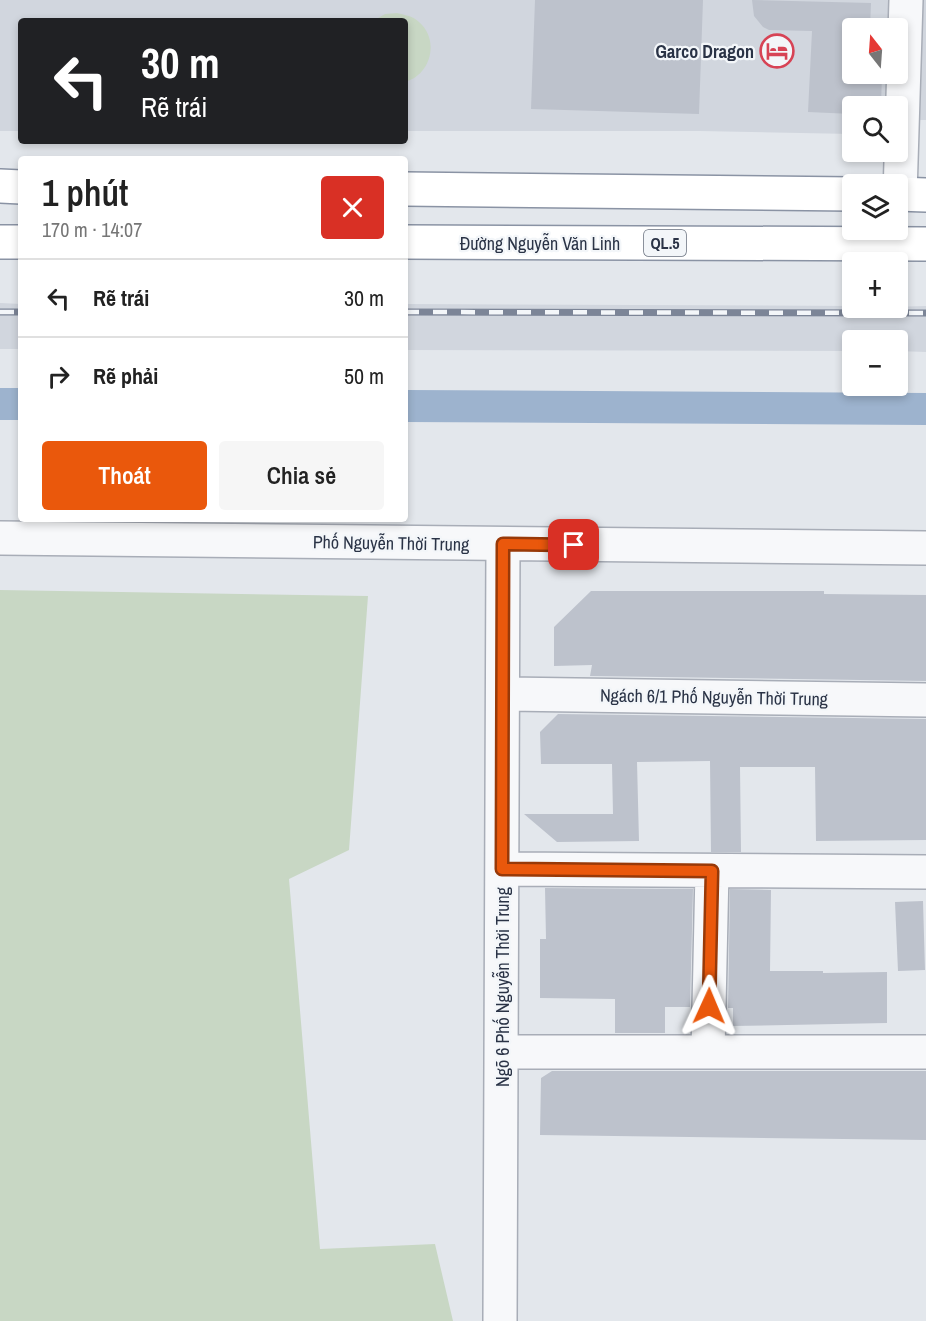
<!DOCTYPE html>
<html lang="vi">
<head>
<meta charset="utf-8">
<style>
	body { margin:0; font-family:"Archivo Narrow",sans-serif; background:#f6f6f6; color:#222; height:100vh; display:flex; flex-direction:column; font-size:22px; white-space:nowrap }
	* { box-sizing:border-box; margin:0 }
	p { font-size:20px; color:#767676 }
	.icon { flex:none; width:33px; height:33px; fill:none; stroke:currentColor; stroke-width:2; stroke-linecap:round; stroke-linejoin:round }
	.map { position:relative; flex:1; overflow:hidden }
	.details { position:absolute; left:18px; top:156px; width:390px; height:366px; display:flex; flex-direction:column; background:#fff; border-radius:6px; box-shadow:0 3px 9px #0003 }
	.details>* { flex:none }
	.banner { position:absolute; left:18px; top:18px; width:390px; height:126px; border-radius:6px; box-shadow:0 3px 9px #0003; background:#202124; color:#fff; overflow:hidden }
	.needle { width:39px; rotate:343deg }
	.fabs { position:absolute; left:842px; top:18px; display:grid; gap:12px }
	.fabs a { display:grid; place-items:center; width:66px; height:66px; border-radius:6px; background:#fff; box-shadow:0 3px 9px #0003; font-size:30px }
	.pin { position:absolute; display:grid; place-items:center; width:51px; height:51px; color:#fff; margin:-26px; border-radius:12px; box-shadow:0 3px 9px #0006 }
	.me { position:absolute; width:66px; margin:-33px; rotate:1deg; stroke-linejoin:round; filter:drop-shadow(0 0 4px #0008) }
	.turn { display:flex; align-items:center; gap:21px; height:126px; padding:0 24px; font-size:27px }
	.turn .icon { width:78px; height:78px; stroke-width:2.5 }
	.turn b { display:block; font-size:42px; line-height:51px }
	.round { display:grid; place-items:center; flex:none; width:63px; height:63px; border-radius:6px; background:#f6f6f6 }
	.headline { display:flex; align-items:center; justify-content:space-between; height:102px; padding:0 24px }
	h1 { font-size:36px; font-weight:600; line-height:45px }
	.button { display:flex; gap:12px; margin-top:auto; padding:12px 24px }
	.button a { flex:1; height:69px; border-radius:6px; background:#ea580c; color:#fff; font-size:24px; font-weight:600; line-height:69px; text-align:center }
	.button a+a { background:#f6f6f6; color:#222 }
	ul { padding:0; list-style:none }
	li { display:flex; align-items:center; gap:18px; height:78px; padding:0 24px; border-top:2px solid #e0e0e0 }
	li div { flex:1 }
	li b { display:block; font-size:22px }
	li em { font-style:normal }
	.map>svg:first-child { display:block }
	.built { fill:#d1d6de }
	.green { fill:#c8d7c4 }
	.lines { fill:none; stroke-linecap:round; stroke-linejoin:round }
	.canal { stroke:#9db3ce; stroke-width:32 }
	.building { fill:#bdc2cc }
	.minor-casing { stroke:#a8adb7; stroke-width:36 }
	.highway-casing { stroke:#8a93a4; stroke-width:36 }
	.minor { stroke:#f7f8fa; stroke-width:33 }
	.highway { stroke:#fff; stroke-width:33 }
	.rail-casing { stroke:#7c8597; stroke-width:7 }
	.rail { stroke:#f3f6f9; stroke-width:4.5; stroke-dasharray:14; stroke-linecap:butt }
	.route-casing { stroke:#983908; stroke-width:15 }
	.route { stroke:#ea580c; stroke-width:10 }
	.labels { text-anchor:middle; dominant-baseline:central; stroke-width:4.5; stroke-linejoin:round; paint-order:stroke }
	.shield { fill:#f3f6f9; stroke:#666e7c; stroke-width:1.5 }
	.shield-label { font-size:16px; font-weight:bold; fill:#2a3346 }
	.poi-label { font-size:18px; font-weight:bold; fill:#2a3346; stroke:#f3f6f9; text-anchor:end }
	.street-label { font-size:18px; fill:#2a3346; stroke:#f3f6f9 }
</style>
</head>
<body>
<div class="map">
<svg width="926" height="1321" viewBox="0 0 926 1321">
	<rect width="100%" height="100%" fill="#e3e7ec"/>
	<!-- built -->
	<path class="built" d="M 0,0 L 895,0 L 894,28 L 852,28 L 852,74 L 893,74 L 892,106 L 852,106 L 852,134 L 700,131 L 405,131 L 405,21 L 21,21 L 21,131 L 0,131 Z
		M 915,0 L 926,0 L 926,120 L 910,120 Z
		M 0,303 L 21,304 L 21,349 L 0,349 Z
		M 405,304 L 852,306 L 852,308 L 926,306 L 926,352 L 897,351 L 897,340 L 852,340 L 852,351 L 405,350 Z"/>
	<!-- green -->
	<path class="green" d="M 397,13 C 405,15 413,16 419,22 C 440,40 431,75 405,82 L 405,21 L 373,21 L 385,14 Z
		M 0,590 L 368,596 L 349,850 L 289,879 L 320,1249 L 435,1244 L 453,1321 L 0,1321 Z"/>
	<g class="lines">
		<!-- canal -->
		<path class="canal" d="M 0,404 L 21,404
			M 405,406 L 926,409"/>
	</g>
	<!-- building -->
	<path class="building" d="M 535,0 L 703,0 L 699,114 L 531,109 Z
		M 752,0 L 871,3 L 870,28 L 852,28 L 852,74 L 882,74 L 881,106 L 852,106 L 852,114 L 808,112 L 812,31 L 769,30 L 763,27 L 754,16 Z
		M 591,591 L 824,591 L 824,594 L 926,595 L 926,681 L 590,676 L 592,665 L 554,666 L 554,627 Z
		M 558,714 L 926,719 L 926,840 L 816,841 L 815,767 L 740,767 L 741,852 L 711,852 L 710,761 L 637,762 L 639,841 L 557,842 L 524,814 L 613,814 L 612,764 L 541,764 L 540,732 Z
		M 545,888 L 693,889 L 690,1007 L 665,1007 L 665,1033 L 615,1033 L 615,999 L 540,998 L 540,939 L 546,939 Z
		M 730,889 L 771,890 L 770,971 L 823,971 L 823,973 L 887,972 L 887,1023 L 733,1026 L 733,1008 L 728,1008 Z
		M 923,901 L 925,970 L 898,971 L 895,902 Z
		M 552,1071 L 926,1071 L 926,1140 L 540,1135 L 541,1078 Z"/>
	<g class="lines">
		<defs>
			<path id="minor" d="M 900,194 L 906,0
				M 0,538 L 926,548
				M 503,694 L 926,700
				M 502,869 L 926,872
				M 501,1052 L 926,1052
				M 708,1052 L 712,871
				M 500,1321 L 503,544"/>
			<path id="highway" d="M 0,186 L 21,187
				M 405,189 L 852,194
				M 897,194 L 926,195
				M 0,242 L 21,242
				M 405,242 L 926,244"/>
		</defs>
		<!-- minor casing -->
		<use href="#minor" class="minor-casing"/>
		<!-- highway casing -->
		<use href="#highway" class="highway-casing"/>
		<!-- minor -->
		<use href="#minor" class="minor"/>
		<!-- highway -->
		<use href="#highway" class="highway"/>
		<defs>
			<path id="rail" d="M 0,312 L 21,312
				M 405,312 L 926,313"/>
		</defs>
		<!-- rail casing -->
		<use href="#rail" class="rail-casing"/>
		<!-- rail -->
		<use href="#rail" class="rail"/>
	</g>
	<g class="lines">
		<defs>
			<path id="route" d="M 574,545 L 503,544 L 502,869 L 712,871 L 709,1006"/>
		</defs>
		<!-- route casing -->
		<use href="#route" class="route-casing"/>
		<!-- route -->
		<use href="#route" class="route"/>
	</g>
	<!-- icons -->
	<defs>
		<symbol id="hotel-ring" viewBox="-11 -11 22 22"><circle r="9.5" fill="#f3f6f9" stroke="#d74355" stroke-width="1.5"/><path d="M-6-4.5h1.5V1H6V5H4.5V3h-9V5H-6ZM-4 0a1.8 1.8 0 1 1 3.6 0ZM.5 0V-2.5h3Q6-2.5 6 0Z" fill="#d74355"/></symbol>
	</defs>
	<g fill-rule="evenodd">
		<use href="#hotel-ring" x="758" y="32" width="38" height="38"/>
	</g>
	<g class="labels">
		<!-- shield labels -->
		<rect class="shield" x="644" y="230" width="42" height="26" rx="4.5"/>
		<g class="shield-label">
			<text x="665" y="243">QL.5</text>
		</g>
		<!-- poi labels -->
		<g class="poi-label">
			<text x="754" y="51">Garco Dragon</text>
		</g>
		<!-- street labels -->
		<g class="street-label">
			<text x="540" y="243">Đường Nguyễn Văn Linh</text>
			<text transform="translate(391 543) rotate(1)">Phố Nguyễn Thời Trung</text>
			<text transform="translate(714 697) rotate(1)">Ngách 6/1 Phố Nguyễn Thời Trung</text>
			<text transform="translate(502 987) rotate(-90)">Ngõ 6 Phố Nguyễn Thời Trung</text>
		</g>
	</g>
</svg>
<div class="fabs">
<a><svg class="needle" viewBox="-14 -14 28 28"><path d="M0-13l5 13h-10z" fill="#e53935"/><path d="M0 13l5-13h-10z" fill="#767676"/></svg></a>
<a><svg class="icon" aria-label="search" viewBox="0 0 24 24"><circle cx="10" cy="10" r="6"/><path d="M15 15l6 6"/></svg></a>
<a><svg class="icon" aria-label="layers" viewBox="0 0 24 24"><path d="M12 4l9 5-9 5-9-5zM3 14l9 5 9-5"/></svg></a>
<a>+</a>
<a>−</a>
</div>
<div class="pin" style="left:574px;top:545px;background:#d93025"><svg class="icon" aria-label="arrive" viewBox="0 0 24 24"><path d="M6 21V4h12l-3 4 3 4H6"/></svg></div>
<svg class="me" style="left:709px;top:1006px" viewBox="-20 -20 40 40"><path d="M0-17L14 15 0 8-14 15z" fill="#ea580c" stroke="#fff" stroke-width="4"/></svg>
<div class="banner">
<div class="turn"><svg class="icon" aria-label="left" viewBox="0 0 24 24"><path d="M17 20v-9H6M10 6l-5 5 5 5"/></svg><div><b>30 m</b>Rẽ trái</div></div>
</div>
<section class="details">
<div class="headline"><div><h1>1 phút</h1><p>170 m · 14:07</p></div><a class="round" style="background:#d93025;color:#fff"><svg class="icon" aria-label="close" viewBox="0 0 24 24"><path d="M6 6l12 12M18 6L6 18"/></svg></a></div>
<ul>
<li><svg class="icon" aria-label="left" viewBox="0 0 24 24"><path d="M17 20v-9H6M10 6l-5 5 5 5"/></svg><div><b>Rẽ trái</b></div><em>30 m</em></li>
<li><svg class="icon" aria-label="right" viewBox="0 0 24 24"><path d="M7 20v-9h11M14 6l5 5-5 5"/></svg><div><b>Rẽ phải</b></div><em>50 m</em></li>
</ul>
<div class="button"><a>Thoát</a><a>Chia sẻ</a></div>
</section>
</div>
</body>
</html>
